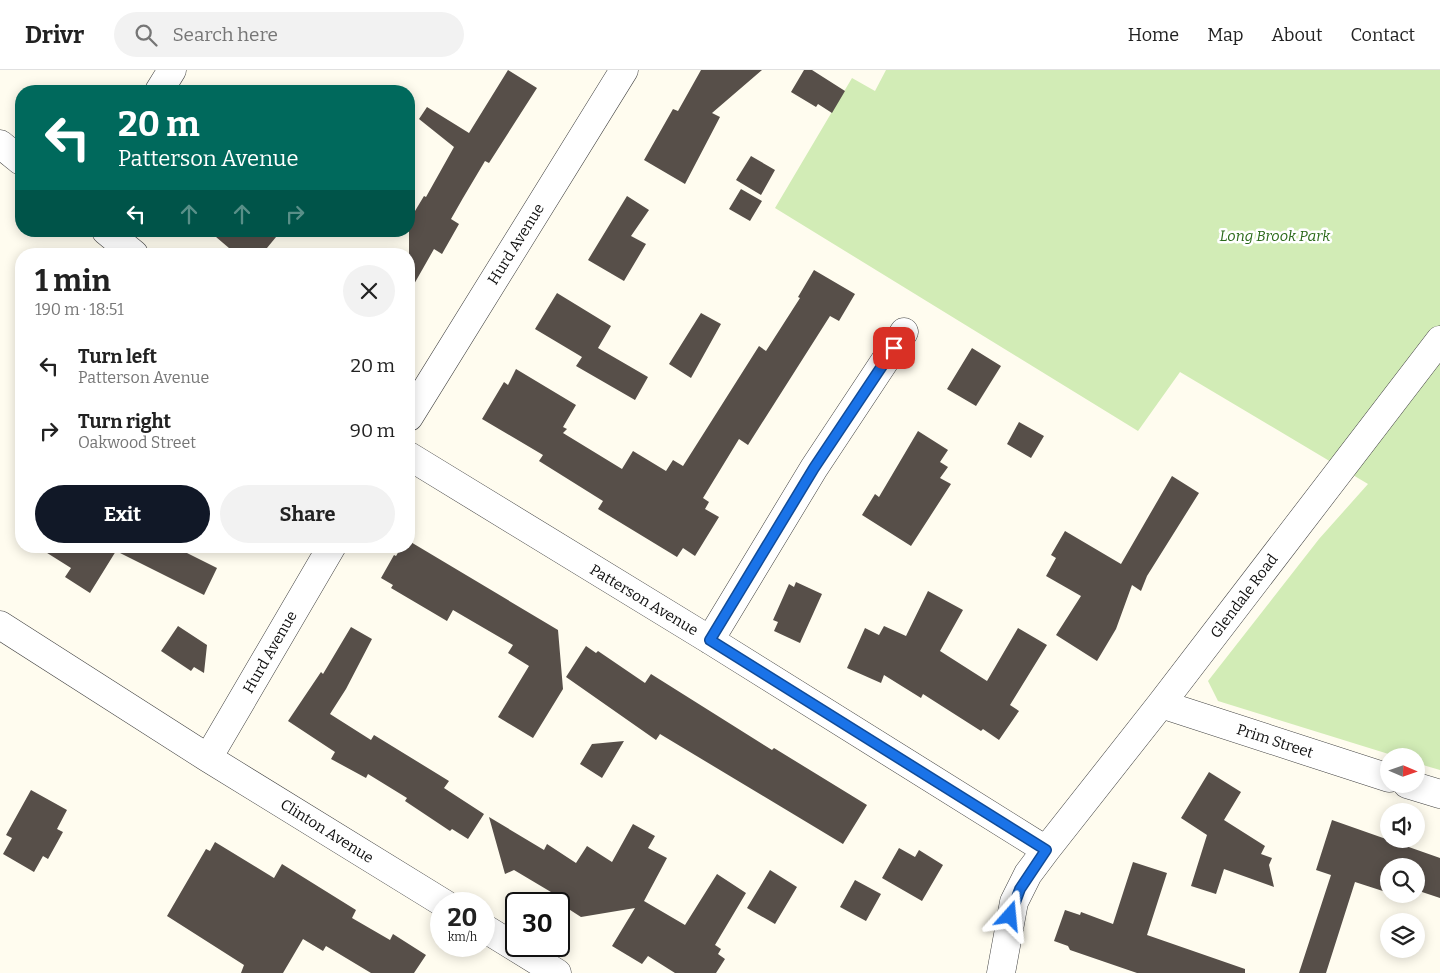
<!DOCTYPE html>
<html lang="en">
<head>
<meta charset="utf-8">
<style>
	body { margin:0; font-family:Bitter,serif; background:#f2f2f2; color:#222; height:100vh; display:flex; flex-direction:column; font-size:19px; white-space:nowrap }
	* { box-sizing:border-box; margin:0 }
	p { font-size:16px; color:#767676 }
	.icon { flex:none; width:28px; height:28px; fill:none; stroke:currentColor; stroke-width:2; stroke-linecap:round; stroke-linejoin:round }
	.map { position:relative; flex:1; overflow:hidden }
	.drawer { position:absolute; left:15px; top:178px; width:400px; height:305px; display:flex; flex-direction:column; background:#fff; border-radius:20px; box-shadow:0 2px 12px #0003 }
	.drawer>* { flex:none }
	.banner { position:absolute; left:15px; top:15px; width:400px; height:152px; border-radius:20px; box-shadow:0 2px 12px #0003; background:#00695c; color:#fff; overflow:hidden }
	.needle { width:32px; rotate:92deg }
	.fabs { position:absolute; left:1380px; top:678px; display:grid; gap:10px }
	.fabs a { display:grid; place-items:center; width:45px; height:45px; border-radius:50%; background:#fff; box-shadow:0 2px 12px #0003; font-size:25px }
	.speed { position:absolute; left:430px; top:822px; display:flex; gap:10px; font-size:25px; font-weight:700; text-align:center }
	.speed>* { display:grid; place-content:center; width:65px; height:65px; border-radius:50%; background:#fff; box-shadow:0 2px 12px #0003; line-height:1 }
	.speed small { font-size:12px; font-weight:400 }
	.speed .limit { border:2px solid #111; border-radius:8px; background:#fff; color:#111 }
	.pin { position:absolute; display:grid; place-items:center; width:42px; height:42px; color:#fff; margin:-21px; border-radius:10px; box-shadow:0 2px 8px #0006 }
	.me { position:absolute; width:55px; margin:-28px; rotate:18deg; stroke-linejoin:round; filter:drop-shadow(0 0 4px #0008) }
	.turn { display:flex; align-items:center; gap:18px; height:105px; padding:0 20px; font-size:22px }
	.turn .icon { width:65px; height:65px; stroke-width:2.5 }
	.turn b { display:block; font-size:35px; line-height:42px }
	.lanes { display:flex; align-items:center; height:48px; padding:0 20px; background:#0003; justify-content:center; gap:25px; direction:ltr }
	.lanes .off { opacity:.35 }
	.round { display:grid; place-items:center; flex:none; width:52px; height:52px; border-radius:26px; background:#f2f2f2 }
	.summary { display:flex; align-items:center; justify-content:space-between; height:85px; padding:0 20px }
	h1 { font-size:30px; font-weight:700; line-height:38px }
	.cta { display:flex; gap:10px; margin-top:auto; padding:10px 20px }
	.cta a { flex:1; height:58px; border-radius:30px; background:#111827; color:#fff; font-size:20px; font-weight:700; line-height:58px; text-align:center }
	.cta a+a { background:#f2f2f2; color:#222 }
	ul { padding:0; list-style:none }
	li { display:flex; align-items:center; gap:15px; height:65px; padding:0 20px }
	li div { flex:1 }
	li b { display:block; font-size:19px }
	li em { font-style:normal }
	header { display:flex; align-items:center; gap:30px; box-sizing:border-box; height:70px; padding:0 25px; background:#fff; border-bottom:1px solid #e0e0e0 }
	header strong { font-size:24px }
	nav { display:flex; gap:28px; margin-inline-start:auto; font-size:18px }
	.search { width:350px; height:45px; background:#f2f2f2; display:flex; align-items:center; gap:12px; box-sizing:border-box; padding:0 18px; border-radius:28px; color:#767676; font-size:19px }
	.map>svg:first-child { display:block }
	.green { fill:#d2ecb6 }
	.building { fill:#574f49 }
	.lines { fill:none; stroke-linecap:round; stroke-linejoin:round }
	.minor-casing { stroke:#414141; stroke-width:29 }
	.minor { stroke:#fff; stroke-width:28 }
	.route-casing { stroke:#114b97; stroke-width:12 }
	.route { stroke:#1a73e8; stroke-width:9 }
	.labels { text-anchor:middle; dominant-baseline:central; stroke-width:5; stroke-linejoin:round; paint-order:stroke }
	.park-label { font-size:15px; font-style:italic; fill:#2b6a1a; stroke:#fff }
	.street-label { font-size:15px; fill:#0e0e0e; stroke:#fff }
</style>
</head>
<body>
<header>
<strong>Drivr</strong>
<div class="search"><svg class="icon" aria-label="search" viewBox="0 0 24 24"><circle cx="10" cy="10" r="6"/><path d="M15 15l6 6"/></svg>Search here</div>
<nav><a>Home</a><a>Map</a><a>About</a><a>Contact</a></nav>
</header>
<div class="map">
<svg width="1440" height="903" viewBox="0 0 1440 903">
	<rect width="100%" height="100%" fill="#fffcef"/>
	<!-- green -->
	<path class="green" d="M 886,0 L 1440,0 L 1440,700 L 1416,693 L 1416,686 L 1395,686 L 1218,631 L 1208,611 L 1319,469 L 1368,414 L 1180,302 L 1138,361 L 775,138 L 852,8 L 875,21 Z"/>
	<!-- building -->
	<path class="building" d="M 508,0 L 537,18 L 489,93 L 485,91 L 463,128 L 451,149 L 459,154 L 442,184 L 434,179 L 409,223 L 409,151 L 424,126 L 426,127 L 454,77 L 419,49 L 427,37 L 469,63 Z
		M 701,0 L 762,0 L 712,43 L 720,47 L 685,114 L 644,90 L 673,39 L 678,41 Z
		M 804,0 L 812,0 L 845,21 L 832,43 L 818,34 L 816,37 L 791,22 Z
		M 751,86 L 775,100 L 761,125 L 736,110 Z
		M 741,119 L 762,131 L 750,151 L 729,139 Z
		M 627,126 L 649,140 L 631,166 L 646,174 L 624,211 L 588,190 Z
		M 209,161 L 281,161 L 262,184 L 236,184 Z
		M 814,200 L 855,224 L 839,251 L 830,246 L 748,375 L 739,369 L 703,428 L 709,432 L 705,439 L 719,447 L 695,486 L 683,478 L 677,487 L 598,439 L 603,431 L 539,391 L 543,385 L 482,349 L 504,312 L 508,315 L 516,299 L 576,335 L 563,357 L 567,359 L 563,363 L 622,399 L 633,381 L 666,401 L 673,390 L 683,396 L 759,276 L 766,281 L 800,228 L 798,227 Z
		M 557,223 L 611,256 L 598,278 L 648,307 L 635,330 L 576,296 L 582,287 L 535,259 Z
		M 701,243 L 721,254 L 691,308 L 669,294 Z
		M 972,278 L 1001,296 L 976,336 L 947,319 Z
		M 1019,352 L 1044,366 L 1031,388 L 1007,374 Z
		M 918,361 L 948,380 L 940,392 L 948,397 L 940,408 L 951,414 L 911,476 L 862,445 L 875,424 L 879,427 Z
		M 1172,406 L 1199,423 L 1147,506 L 1141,521 L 1132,515 L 1116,559 L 1097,591 L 1056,565 L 1081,526 L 1046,506 L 1056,488 L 1051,485 L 1065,461 L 1121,494 Z
		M 409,471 L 558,560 L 563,619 L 533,668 L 498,647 L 529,596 L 508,583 L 513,575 L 453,540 L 447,551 L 391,518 L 393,515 L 381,508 L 394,485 L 396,486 L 402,476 L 409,476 Z
		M 36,476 L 173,476 L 217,498 L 204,525 L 116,481 L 90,523 L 65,507 L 71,498 Z
		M 796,512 L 822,524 L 800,573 L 774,561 L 778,552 L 773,550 L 789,514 L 794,517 Z
		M 928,521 L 963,540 L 940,581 L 987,611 L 1018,558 L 1047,575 L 1010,635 L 1019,641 L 999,670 L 983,659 L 981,661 L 923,624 L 921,628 L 884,605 L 881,613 L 847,598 L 865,558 L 879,565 L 884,556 L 906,566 Z
		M 178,556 L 207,575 L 204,603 L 194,597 L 191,601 L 161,581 Z
		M 351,557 L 372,569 L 346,619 L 330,644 L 371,670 L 374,665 L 449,711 L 444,718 L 484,744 L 468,769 L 452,759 L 450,761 L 405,731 L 407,728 L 368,704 L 366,708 L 331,689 L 335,682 L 288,651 L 321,602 L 323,604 Z
		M 586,576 L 596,583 L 598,581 L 645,613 L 651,604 L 772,680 L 774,678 L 867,735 L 843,774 L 660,664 L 656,670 L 566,607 Z
		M 624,671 L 602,708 L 580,694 L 592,674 Z
		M 1209,702 L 1241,722 L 1224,750 L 1265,776 L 1261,784 L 1272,788 L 1269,795 L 1274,817 L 1224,799 L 1216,824 L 1191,816 L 1207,765 L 1181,748 Z
		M 31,720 L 67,740 L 57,759 L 63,762 L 48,789 L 43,786 L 34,802 L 3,784 L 12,768 L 6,765 Z
		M 489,747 L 544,780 L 547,774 L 576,793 L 587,776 L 612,792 L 633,754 L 655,766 L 648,778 L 667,788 L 644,831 L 685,855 L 717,804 L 746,823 L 715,875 L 721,879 L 718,884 L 725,889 L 716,903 L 675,903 L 648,886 L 642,894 L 612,876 L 635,838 L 581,847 L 553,829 L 556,825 L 514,800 L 505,804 Z
		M 1332,750 L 1440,788 L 1440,828 L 1416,820 L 1416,796 L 1389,796 L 1389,823 L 1355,812 L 1326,903 L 1299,903 L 1331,805 L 1316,800 Z
		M 215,772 L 274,808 L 282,794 L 356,840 L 352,848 L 390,870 L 393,864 L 426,885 L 414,903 L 371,903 L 326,876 L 323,881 L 303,869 L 283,903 L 241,903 L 244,895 L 167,846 L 206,779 L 210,781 Z
		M 899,778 L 915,787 L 919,780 L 943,795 L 922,831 L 882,808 Z
		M 1133,792 L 1167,803 L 1147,865 L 1245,899 L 1245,903 L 1137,903 L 1070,880 L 1068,876 L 1054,871 L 1065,840 L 1080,845 L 1081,842 L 1113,854 Z
		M 770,800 L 797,817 L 775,854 L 747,838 Z
		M 855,810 L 881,824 L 866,851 L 840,837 Z"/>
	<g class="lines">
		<defs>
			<path id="minor" d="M 159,21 L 172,0
				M 0,74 L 21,91
				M 106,161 L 134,184
				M 409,347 L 624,0
				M 409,386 L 710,570 L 1046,780 L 1028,804 L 1014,832 L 1001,903
				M 0,555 L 208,688 L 445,834
				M 710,570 L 814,398 L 904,262
				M 1161,634 L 1389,708
				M 208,688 L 332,476
				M 1407,714 L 1440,724
				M 1046,780 L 1161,634 L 1440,270
				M 484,858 L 557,903"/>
		</defs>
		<!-- minor casing -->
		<use href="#minor" class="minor-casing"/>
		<!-- minor -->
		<use href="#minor" class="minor"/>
	</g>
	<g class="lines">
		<defs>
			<path id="route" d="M 894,278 L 814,398 L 710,570 L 1046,780 L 1020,819 L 1010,846"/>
		</defs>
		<!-- route casing -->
		<use href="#route" class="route-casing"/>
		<!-- route -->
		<use href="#route" class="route"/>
	</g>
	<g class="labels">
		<!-- park labels -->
		<g class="park-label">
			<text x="1275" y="166">Long Brook Park</text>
		</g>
		<!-- street labels -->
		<g class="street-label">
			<text transform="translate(516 174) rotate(-58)">Hurd Avenue</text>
			<text transform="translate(1244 526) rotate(-53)">Glendale Road</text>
			<text transform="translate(644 530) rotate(31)">Patterson Avenue</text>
			<text transform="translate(270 582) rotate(-60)">Hurd Avenue</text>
			<text transform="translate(1275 671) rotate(18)">Prim Street</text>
			<text transform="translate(327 761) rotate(32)">Clinton Avenue</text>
		</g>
	</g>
</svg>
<div class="fabs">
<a><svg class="needle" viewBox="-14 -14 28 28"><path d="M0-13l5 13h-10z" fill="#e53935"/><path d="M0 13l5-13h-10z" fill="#767676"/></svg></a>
<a><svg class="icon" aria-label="sound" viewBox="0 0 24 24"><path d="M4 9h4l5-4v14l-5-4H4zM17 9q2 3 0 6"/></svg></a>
<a><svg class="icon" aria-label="search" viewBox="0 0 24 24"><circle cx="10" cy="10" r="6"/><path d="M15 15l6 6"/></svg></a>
<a><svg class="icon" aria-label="layers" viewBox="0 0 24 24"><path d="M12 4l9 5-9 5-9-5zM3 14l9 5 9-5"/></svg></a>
</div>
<div class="speed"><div>20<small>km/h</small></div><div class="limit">30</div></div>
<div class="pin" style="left:894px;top:278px;background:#d93025"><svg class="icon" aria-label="arrive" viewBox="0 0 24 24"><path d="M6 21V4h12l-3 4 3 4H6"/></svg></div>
<svg class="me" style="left:1010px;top:846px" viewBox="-20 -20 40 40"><path d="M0-17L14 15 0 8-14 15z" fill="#1a73e8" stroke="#fff" stroke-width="4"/></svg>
<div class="banner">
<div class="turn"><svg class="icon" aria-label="left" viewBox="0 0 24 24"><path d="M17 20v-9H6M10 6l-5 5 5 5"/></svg><div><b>20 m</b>Patterson Avenue</div></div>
<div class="lanes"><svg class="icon" aria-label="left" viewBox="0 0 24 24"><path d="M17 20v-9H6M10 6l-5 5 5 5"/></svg><svg class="icon off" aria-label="ahead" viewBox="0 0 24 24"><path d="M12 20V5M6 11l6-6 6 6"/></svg><svg class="icon off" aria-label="ahead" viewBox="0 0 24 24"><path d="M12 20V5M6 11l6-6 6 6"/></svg><svg class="icon off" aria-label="right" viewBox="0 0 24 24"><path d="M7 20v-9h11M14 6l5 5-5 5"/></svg></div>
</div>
<section class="drawer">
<div class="summary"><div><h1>1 min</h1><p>190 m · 18:51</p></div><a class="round"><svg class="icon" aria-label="close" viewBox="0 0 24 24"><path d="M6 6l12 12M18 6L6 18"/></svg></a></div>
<ul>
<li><svg class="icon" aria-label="left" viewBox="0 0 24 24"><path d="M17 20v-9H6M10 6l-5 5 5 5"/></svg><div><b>Turn left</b><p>Patterson Avenue</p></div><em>20 m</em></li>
<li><svg class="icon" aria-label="right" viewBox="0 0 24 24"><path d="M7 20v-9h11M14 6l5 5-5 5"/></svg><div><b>Turn right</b><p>Oakwood Street</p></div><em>90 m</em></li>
</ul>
<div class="cta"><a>Exit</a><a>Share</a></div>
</section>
</div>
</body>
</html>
